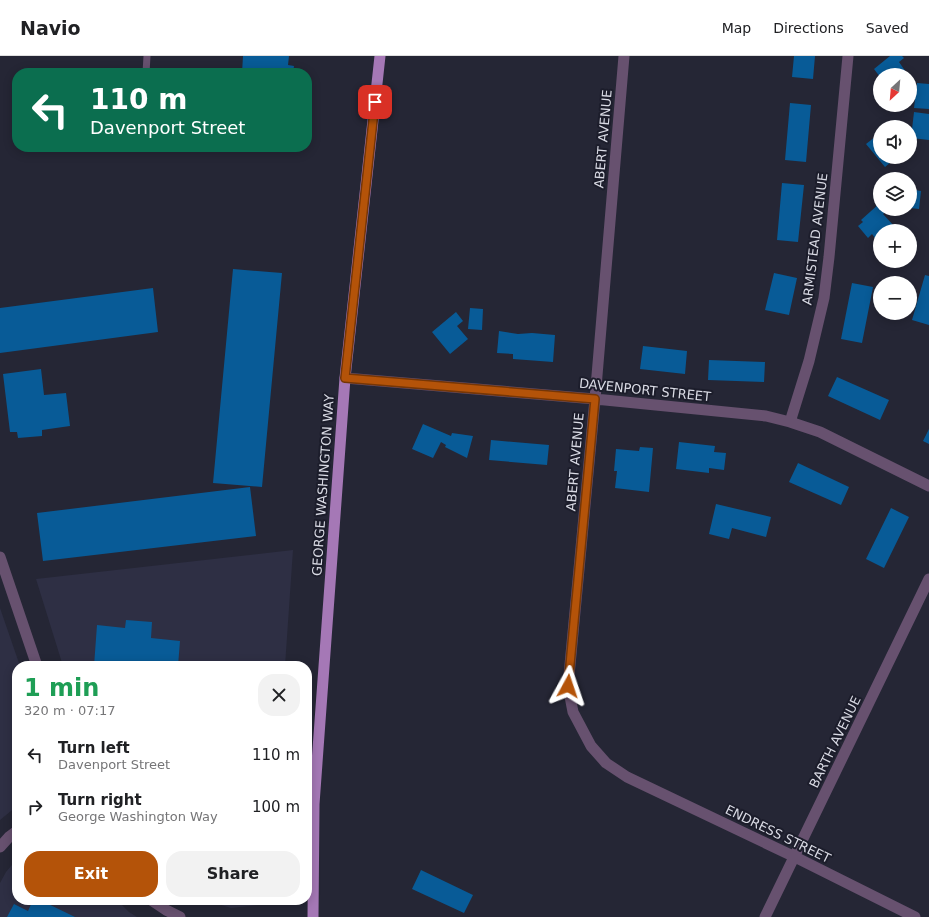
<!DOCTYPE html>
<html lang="en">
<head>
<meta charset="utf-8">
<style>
	body { margin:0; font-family:"DejaVu Sans",sans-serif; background:#f2f2f2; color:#202124; height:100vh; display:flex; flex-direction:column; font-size:15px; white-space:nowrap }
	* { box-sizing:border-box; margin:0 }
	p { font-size:13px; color:#757577 }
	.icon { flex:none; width:22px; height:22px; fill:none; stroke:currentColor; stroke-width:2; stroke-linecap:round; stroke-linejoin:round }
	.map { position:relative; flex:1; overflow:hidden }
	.panel { position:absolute; left:12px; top:605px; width:300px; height:244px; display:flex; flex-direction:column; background:#fff; border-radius:16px; box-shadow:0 2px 10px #0003 }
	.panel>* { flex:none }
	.top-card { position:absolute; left:12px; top:12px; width:300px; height:84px; border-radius:16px; box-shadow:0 2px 10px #0003; background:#0b6e4f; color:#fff; overflow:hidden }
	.needle { width:26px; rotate:206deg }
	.tools { position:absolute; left:873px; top:12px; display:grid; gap:8px }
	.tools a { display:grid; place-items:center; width:44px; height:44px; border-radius:50%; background:#fff; box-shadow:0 2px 10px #0003; font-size:20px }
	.pin { position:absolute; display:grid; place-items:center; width:34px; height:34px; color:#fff; margin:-17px; border-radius:8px; box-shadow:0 2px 6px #0006 }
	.me { position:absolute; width:44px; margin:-22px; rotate:5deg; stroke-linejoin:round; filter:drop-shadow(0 0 3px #0008) }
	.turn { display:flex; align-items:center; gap:14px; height:84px; padding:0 12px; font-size:18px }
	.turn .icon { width:52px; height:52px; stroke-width:2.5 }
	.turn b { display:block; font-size:28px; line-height:34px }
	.round { display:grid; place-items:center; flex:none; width:42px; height:42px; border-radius:16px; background:#f2f2f2 }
	.overview { display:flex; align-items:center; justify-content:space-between; height:68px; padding:0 12px }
	h1 { font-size:24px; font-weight:800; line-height:30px; color:#1e9e55 }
	.primary-button { display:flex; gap:8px; margin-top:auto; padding:8px 12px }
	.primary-button a { flex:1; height:46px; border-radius:16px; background:#b45309; color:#fff; font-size:16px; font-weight:800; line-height:46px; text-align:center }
	.primary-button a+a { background:#f2f2f2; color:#202124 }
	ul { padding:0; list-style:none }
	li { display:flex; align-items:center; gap:12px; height:52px; padding:0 12px }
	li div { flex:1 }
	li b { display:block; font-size:15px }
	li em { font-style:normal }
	header { display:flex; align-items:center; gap:24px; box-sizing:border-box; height:56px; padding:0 20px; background:#fff; border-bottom:1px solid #e0e0e0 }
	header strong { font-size:19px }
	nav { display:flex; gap:22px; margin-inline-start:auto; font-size:14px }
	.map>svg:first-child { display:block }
	.built { fill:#2e2f44 }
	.building { fill:#085b97 }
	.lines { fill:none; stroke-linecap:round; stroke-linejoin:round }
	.service { stroke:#67516f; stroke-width:7 }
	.minor { stroke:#67516f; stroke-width:11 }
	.tertiary { stroke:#67516f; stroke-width:11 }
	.primary { stroke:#a578b6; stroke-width:11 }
	.route-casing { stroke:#753606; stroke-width:10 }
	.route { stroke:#b45309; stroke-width:7 }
	.labels { text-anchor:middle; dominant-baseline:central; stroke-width:4; stroke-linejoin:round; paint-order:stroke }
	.street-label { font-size:13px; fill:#d9dae4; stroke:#1c1d2b }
</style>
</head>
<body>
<header>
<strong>Navio</strong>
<nav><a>Map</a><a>Directions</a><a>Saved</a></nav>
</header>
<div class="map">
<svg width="929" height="861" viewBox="0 0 929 861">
	<rect width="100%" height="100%" fill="#252635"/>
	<!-- built -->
	<path class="built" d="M 293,494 L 285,610 L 63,610 L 36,523 Z
		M 0,552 L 20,610 L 17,610 L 17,750 L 0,764 Z
		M 17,803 L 17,844 L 117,844 L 129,856 L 137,861 L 0,861 L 0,827 L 6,816 Z
		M 206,844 L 262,844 L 259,849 L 231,852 Z"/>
	<!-- building -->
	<path class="building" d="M 243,0 L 289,0 L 288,9 L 294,10 L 293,17 L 242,17 Z
		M 794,0 L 815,0 L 813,23 L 792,21 Z
		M 890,0 L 902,0 L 904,2 L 899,6 L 908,19 L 880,19 L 880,21 L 874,13 Z
		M 917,27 L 929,28 L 929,53 L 914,52 Z
		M 790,47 L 811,49 L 806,106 L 785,104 Z
		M 914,56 L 929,58 L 929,84 L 911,82 Z
		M 896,64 L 902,71 L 887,71 Z
		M 880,77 L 880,101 L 897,101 L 885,111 L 866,88 Z
		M 782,127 L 804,129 L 798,186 L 777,184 Z
		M 910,133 L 921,135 L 919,153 L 910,152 Z
		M 880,147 L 880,153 L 889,153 L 883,158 L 895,171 L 891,175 L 880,175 L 880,185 L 878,186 L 872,178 L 868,182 L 858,170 L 863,166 L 861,164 Z
		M 233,213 L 282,217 L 262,431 L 213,427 Z
		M 774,217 L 797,222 L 789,259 L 765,254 Z
		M 925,219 L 929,220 L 929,269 L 912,264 Z
		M 852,227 L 873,231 L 862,287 L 841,283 Z
		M 153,232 L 158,276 L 0,297 L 0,252 Z
		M 470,252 L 483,253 L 482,274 L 468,273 Z
		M 456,256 L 463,265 L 457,270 L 468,283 L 450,298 L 432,276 Z
		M 499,275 L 518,278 L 532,277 L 555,279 L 553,306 L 513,303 L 513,298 L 497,297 Z
		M 643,290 L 687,295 L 685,318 L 640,313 Z
		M 709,304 L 765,306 L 764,326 L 708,324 Z
		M 41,313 L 44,339 L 66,337 L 70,370 L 42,374 L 42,380 L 18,382 L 17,376 L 10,376 L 3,318 Z
		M 837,321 L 889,344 L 880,364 L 828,340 Z
		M 423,368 L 451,380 L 452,377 L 473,380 L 467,402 L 445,391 L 446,389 L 441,386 L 433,402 L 412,393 Z
		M 929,373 L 929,388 L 923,385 Z
		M 491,384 L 549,389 L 547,409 L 489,404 Z
		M 679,386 L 715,390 L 714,396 L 726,397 L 724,414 L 709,412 L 709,417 L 676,413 Z
		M 640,391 L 653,392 L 649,436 L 615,432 L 617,415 L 614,415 L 616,393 L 639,395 Z
		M 798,407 L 849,431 L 841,449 L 789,426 Z
		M 250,431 L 256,480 L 43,505 L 37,457 Z
		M 716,448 L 771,461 L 766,481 L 732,472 L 729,483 L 709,478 Z
		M 891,452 L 909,461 L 884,512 L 866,503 Z
		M 126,564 L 152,566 L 151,582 L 180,585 L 178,610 L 94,610 L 97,569 L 125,572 Z
		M 421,814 L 473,839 L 464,857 L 412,833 Z
		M 33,844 L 40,844 L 75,861 L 7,861 L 14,848 L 28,855 Z"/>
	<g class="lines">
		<!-- service -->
		<path class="service" d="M 146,17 L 147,0"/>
		<!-- minor -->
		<path class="minor" d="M 624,0 L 595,343 L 568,630 L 573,656 L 591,690 L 606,707 L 627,721 L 795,801 L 915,861
			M 345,322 L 595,343 L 766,360 L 790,366 L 820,376 L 929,430
			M 790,366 L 809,305 L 824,242 L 829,201 L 848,0
			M 0,791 L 9,781 L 17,775
			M 765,861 L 929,523"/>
		<!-- tertiary -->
		<path class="tertiary" d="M 0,501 L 37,610
			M 151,844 L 166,854 L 180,861"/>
		<!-- primary -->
		<path class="primary" d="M 313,861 L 314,748 L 345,322 L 380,0"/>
	</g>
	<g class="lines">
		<defs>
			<path id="route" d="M 375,46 L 345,322 L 595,343 L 568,630"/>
		</defs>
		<!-- route casing -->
		<use href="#route" class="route-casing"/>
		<!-- route -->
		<use href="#route" class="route"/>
	</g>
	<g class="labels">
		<!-- street labels -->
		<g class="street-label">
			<text transform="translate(603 83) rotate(-85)">ABERT AVENUE</text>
			<text transform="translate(815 183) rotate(-83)">ARMISTEAD AVENUE</text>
			<text transform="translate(645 334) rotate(6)">DAVENPORT STREET</text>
			<text transform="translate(575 406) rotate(-85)">ABERT AVENUE</text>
			<text transform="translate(323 429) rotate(-86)">GEORGE WASHINGTON WAY</text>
			<text transform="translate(835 686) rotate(-64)">BARTH AVENUE</text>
			<text transform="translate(778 778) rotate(26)">ENDRESS STREET</text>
		</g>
	</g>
</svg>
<div class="tools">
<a><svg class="needle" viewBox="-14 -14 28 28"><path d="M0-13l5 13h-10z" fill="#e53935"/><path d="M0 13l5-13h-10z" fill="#757577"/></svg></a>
<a><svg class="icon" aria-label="sound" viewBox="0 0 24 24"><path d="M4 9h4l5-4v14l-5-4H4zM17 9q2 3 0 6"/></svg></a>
<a><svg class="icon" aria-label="layers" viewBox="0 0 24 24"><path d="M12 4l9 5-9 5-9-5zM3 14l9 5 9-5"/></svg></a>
<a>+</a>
<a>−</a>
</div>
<div class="pin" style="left:375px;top:46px;background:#d93025"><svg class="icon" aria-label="arrive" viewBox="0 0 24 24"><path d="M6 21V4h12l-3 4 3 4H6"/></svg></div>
<svg class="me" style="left:568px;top:630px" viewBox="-20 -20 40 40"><path d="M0-17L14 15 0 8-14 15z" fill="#b45309" stroke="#fff" stroke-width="4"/></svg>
<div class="top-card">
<div class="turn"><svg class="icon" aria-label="left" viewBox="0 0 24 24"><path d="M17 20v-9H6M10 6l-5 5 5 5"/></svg><div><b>110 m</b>Davenport Street</div></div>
</div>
<section class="panel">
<div class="overview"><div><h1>1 min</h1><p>320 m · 07:17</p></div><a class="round"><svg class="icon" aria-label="close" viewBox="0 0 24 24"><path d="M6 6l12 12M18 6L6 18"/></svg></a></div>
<ul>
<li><svg class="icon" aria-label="left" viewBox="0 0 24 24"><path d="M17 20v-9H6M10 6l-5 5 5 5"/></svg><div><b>Turn left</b><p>Davenport Street</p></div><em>110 m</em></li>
<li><svg class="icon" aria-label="right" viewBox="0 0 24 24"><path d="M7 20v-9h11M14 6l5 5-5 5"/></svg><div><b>Turn right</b><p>George Washington Way</p></div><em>100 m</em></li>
</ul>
<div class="primary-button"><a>Exit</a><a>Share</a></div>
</section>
</div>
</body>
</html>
